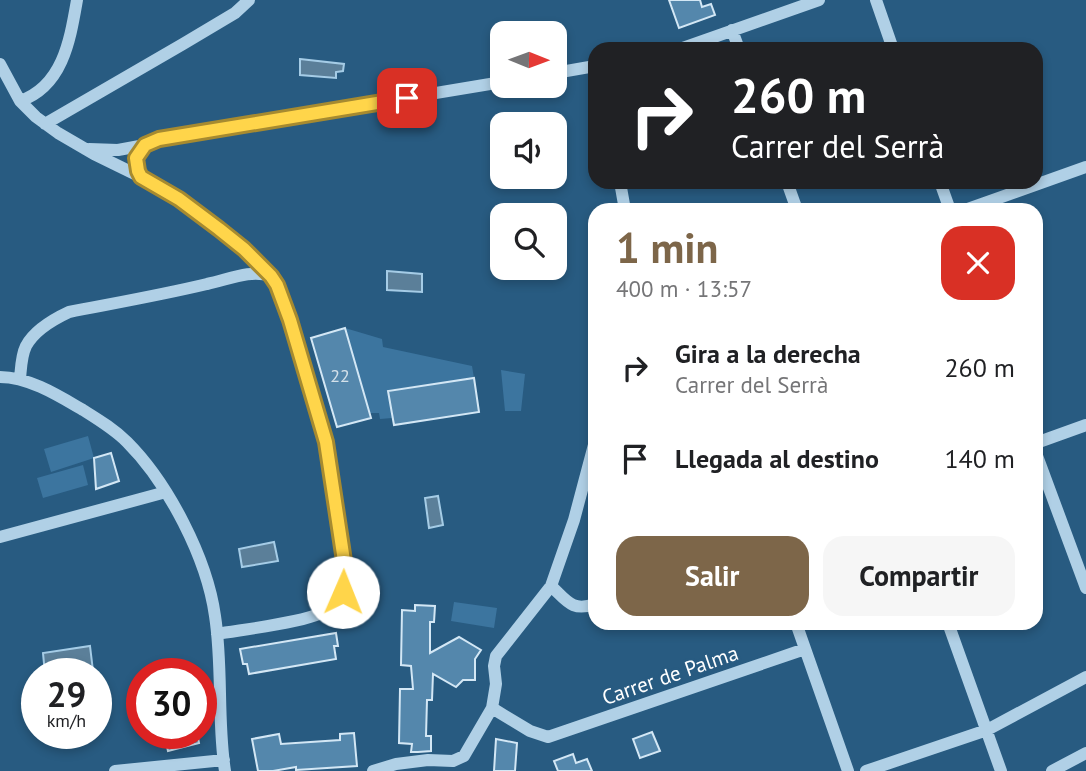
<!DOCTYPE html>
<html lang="es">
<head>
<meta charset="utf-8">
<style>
	body { margin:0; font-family:"PT Sans",sans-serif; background:#f6f6f6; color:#202124; height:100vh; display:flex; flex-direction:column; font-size:26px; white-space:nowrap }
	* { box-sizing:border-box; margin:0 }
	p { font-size:23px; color:#757577 }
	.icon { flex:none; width:38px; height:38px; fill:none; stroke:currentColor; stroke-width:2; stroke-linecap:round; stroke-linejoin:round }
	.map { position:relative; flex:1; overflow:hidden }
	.details { position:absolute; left:588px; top:203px; width:455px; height:427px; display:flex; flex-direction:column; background:#fff; border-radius:21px; box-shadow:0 4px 10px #0003 }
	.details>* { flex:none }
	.guide { position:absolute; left:588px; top:42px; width:455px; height:147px; border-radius:21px; box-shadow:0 4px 10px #0003; background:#202124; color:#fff; overflow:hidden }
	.needle { width:46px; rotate:91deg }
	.controls { position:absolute; left:490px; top:21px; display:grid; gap:14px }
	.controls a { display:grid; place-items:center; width:77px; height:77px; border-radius:14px; background:#fff; box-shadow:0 4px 10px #0003; font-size:35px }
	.speed { position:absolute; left:21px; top:658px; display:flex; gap:14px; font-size:35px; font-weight:700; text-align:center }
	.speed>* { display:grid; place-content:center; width:91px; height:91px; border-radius:50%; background:#fff; box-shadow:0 4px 10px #0003; line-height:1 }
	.speed small { font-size:18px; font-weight:400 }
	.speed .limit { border:10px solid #d22; background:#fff; color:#111 }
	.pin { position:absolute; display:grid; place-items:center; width:60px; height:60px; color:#fff; margin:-30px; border-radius:14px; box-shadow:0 4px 10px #0006 }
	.me { position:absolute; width:77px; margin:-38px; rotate:1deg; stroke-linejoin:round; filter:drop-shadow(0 0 5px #0008) }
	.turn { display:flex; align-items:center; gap:24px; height:147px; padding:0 28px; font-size:32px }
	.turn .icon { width:91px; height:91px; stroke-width:2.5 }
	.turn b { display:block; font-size:49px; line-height:60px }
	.round { display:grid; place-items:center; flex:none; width:74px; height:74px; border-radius:21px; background:#f6f6f6 }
	.summary { display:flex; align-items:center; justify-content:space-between; height:119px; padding:0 28px }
	h1 { font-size:42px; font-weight:800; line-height:52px; color:#7d6649 }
	.button { display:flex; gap:14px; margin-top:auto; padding:14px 28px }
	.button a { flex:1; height:80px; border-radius:21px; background:#7d6649; color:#fff; font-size:28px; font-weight:800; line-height:80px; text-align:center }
	.button a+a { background:#f6f6f6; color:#202124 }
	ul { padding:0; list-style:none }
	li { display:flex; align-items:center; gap:21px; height:91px; padding:0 28px }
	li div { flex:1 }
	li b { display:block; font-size:26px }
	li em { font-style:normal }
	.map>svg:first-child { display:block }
	.green { fill:#3c759f }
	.water { fill:#5b7f99; stroke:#a5cce6; stroke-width:2 }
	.building { fill:#5487ac; stroke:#d3e7f5; stroke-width:2 }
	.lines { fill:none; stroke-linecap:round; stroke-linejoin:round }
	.minor { stroke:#b0d0e6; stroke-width:12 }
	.route-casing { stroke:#a68a30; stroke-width:18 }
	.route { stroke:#ffd54a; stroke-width:12 }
	.labels { text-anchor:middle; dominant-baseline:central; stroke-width:5; stroke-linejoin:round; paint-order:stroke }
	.number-label { font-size:18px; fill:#d4e1ea }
	.street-label { font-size:21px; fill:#fff; stroke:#285b81 }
</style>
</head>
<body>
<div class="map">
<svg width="1086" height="771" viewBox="0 0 1086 771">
	<rect width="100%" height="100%" fill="#285b81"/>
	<!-- green -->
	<path class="green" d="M 345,328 L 382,339 L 383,347 L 472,366 L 474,378 L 389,390 L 392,418 L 380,419 L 379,413 L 370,413 Z
		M 501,370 L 525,374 L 521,411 L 505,411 Z
		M 88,436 L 94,458 L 51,472 L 44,449 Z
		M 83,465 L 88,485 L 43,498 L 37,478 Z
		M 454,602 L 497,608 L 494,628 L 451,621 Z"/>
	<!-- water -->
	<path class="water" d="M 300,59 L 344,64 L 343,71 L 336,72 L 336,78 L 300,75 Z
		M 387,271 L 422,274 L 422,292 L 387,290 Z
		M 438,496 L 443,525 L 429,528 L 425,498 Z
		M 274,542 L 278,561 L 242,567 L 239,549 Z
		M 90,646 L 93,671 L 73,674 L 45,674 L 43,653 Z"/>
	<!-- building -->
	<path class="building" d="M 669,0 L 700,0 L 702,7 L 711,4 L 715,15 L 679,28 Z
		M 345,328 L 371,418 L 337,427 L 311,338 Z
		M 474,378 L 479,412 L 394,425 L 388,391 Z
		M 111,453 L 119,481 L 96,489 L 94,458 Z
		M 415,605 L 435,606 L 434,622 L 430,622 L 430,653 L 459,637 L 481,650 L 475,659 L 475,680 L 463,680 L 456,687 L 433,674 L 432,700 L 427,700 L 426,736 L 431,736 L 431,751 L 418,752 L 411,752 L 412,744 L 399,743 L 400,689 L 413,689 L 411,666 L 401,665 L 402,610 L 415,611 Z
		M 336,633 L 338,646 L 334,646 L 336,659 L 249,674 L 247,664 L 243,664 L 240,649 Z
		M 652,732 L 660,751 L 640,758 L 633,739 Z
		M 164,733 L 197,733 L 199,743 L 168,751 Z
		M 354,733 L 357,766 L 296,770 L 296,767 L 273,771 L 258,771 L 252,739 L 279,734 L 281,744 L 340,740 L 340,734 Z
		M 496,739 L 517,743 L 515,771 L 494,771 Z
		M 573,754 L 576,763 L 587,759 L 592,771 L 558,771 L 554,761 Z"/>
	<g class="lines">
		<!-- minor -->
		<path class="minor" d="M 876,0 L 893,49
			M 732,30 L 739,49
			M 680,49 L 819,0
			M 0,64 L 20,101 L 36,117 L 58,133 L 94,154 L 141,177 L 179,199 L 244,249 L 274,280 L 291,320 L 326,442 L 346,574 C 345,585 343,596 335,605 C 318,622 244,629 217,634
			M 555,73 L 595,66
			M 20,101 C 63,86 70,40 77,0
			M 45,124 L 183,44 L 235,13 L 249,0
			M 89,149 L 118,150 L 145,145
			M 141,177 L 138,171 L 136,158 L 145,145 L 159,139 L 502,82
			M 620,182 L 625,210
			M 787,182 L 797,210
			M 940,182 L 950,210
			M 965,210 L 1086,167
			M 0,377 C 29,377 59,396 83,410 C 99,420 114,429 127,442 C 168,483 207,558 215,616 C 223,667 217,720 225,771
			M 20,379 C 21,369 21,356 26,346 C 34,331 54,319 69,312 C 115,303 161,295 207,284 C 228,280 249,269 271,276
			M 595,441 L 574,520 L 551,586 L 496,656 L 494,666 L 496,684 L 492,708 L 530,731 L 548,737 L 805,649
			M 1036,443 L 1086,425
			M 1036,453 L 1086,588
			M 0,537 L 166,492
			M 551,586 C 567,601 572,612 595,604
			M 796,623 L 848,771
			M 948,623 L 1001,771
			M 115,771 L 224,760
			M 373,771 L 396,764 L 428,760 L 453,761 L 464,756 L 492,708
			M 866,771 L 987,730 L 1086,677
			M 1052,771 L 1086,753"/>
	</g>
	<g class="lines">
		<defs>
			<path id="route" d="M 343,592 L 346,574 L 326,442 L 290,320 L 277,285 L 271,276 L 244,249 L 219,229 L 179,199 L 141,177 L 138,171 L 136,158 L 145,145 L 159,139 L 407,98"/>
		</defs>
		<!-- route casing -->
		<use href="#route" class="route-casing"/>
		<!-- route -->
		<use href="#route" class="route"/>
	</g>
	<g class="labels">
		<!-- number labels -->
		<g class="number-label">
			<text x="340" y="375">22</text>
		</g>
		<!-- street labels -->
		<g class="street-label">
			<text transform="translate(670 675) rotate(-19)">Carrer de Palma</text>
		</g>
	</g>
</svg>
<div class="controls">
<a><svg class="needle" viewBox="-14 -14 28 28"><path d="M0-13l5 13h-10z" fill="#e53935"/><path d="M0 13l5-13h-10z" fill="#757577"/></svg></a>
<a><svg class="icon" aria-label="sound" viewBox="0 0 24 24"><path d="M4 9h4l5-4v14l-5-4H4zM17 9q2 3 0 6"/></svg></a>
<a><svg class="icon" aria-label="search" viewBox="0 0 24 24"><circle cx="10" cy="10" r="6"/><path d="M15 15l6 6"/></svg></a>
</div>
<div class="speed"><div>29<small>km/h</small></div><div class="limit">30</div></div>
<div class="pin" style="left:407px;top:98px;background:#d93025"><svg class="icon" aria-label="arrive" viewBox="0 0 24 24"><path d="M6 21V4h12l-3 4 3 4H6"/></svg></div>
<svg class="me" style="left:343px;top:592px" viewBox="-20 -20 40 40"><circle r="19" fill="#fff"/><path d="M0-13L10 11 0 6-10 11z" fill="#ffd54a"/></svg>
<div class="guide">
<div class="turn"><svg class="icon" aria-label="right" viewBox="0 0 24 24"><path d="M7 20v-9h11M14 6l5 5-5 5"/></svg><div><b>260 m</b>Carrer del Serrà</div></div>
</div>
<section class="details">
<div class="summary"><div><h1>1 min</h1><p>400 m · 13:57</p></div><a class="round" style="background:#d93025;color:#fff"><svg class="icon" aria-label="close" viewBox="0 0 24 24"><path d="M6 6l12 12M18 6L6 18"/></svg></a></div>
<ul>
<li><svg class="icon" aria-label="right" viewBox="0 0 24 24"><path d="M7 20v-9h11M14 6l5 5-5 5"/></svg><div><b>Gira a la derecha</b><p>Carrer del Serrà</p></div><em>260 m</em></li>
<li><svg class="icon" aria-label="arrive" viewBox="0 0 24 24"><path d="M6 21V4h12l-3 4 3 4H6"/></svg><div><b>Llegada al destino</b></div><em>140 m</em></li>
</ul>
<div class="button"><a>Salir</a><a>Compartir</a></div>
</section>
</div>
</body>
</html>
